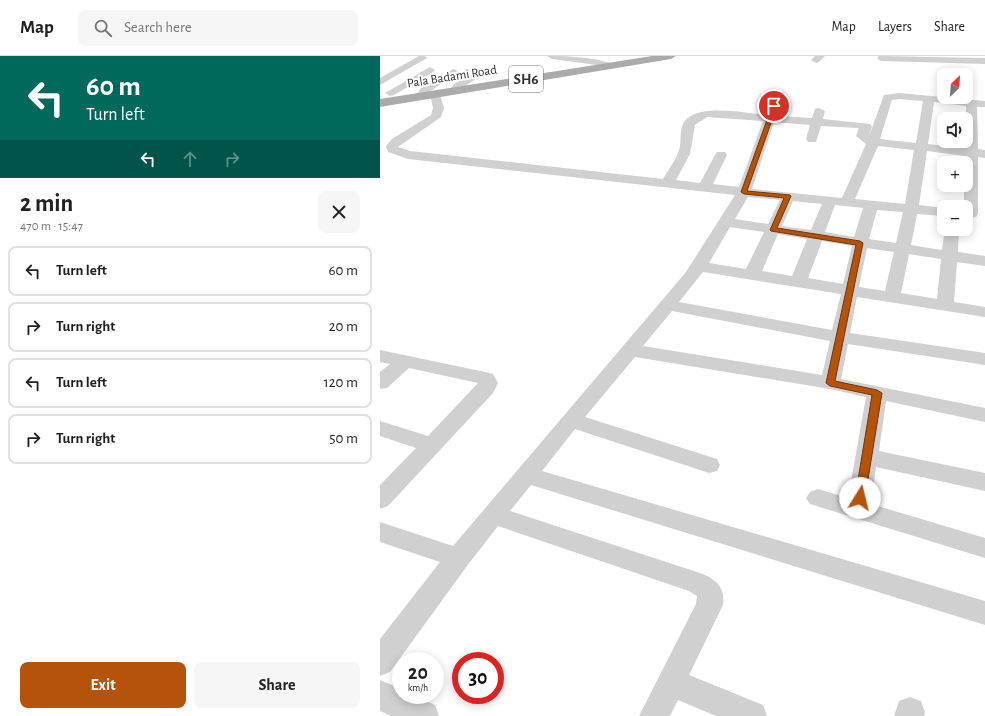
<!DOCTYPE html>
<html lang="en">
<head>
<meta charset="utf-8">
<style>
	body { margin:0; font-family:"Alegreya Sans",sans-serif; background:#f6f6f6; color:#222; height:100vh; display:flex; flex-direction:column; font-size:15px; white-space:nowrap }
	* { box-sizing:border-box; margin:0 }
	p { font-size:13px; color:#767676 }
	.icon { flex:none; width:22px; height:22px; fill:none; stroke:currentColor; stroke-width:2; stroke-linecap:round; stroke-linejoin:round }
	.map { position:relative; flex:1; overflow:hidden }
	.details { display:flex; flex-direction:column; background:#fff; width:380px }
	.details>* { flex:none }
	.guide { background:#00695c; color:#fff; overflow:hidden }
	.needle { width:26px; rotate:25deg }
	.buttons { position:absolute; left:557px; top:12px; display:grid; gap:8px }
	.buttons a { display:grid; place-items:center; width:36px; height:36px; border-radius:8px; background:#fff; box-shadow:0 2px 10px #0003; font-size:20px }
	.speed { position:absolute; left:12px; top:596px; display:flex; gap:8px; font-size:20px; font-weight:700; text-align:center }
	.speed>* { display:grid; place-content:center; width:52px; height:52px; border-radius:50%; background:#fff; box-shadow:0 2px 10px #0003; line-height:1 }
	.speed small { font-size:10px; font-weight:400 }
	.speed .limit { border:6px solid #d22; background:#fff; color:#111 }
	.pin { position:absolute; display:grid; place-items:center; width:34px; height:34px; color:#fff; margin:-17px; border:2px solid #fff; border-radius:50%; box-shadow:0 1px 4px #0007 }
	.me { position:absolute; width:44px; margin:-22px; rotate:9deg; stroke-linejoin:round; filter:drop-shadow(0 0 3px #0008) }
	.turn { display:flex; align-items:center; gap:14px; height:84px; padding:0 20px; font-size:18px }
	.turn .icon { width:52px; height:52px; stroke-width:2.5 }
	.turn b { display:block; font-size:28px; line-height:34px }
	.lanes { display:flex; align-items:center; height:38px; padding:0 20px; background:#0003; justify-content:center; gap:20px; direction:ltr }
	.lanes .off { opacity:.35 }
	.round { display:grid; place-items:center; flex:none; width:42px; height:42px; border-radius:8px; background:#f6f6f6 }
	.headline { display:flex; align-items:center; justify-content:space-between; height:68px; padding:0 20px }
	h1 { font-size:24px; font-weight:700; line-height:30px }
	.primary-button { display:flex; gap:8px; margin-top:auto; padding:8px 20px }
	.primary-button a { flex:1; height:46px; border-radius:8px; background:#b45309; color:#fff; font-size:16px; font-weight:700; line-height:46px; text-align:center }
	.primary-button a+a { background:#f6f6f6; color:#222 }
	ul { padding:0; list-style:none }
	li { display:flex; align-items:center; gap:12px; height:50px; margin:0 8px 6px; padding:0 12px; border:2px solid #e0e0e0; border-radius:8px }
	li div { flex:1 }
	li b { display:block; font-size:15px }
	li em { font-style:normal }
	header { display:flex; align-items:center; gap:24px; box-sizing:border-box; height:56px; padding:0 20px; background:#fff; border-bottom:1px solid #e0e0e0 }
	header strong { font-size:19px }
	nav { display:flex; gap:22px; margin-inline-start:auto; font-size:14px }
	.search { width:280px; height:36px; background:#f6f6f6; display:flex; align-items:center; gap:10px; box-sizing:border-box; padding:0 14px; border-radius:8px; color:#767676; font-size:15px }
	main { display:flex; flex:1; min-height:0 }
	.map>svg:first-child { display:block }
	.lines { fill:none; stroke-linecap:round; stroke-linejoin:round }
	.minor { fill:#d0d0d0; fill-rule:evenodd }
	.major { fill:#ababab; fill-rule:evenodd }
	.route { fill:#b45309; stroke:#753606 }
	.labels { text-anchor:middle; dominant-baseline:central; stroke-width:4; stroke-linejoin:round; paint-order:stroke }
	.far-street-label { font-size:13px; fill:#333; stroke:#fff }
	.shield { fill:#fff; stroke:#707070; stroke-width:1 }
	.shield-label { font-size:15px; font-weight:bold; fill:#333 }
</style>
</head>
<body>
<header>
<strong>Map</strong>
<div class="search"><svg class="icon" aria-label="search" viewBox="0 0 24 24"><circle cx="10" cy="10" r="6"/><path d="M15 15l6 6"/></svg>Search here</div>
<nav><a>Map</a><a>Layers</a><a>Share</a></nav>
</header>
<main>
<section class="details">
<div class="guide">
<div class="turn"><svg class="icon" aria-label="left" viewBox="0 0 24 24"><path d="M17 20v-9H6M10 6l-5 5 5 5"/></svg><div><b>60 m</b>Turn left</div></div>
<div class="lanes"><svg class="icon" aria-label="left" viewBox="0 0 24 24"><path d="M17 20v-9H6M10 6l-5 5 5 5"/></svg><svg class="icon off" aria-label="ahead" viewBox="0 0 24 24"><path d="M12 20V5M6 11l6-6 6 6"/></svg><svg class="icon off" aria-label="right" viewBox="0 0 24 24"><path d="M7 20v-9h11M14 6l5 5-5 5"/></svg></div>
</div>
<div class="headline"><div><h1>2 min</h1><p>470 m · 15:47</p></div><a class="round"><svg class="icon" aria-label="close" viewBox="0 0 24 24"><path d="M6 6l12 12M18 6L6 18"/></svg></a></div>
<ul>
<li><svg class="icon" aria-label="left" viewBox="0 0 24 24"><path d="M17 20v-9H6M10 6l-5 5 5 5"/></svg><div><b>Turn left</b></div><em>60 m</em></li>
<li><svg class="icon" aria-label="right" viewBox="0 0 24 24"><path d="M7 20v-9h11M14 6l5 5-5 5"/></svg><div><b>Turn right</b></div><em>20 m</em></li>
<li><svg class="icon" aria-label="left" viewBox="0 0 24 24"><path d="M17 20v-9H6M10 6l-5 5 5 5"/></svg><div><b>Turn left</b></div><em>120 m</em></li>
<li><svg class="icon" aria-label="right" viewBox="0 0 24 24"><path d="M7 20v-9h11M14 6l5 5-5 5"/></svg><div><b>Turn right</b></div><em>50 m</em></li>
</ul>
<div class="primary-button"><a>Exit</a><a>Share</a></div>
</section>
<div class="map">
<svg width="605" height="660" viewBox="0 0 605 660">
	<rect width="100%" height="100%" fill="#fff"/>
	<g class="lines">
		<!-- minor -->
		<path class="minor" d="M 39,0 L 45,0 L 47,2 L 0,29 L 0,22 Z
			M 167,0 C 191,0 212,1 234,8 L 236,10 L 231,13 L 217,9 L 172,3 Z
			M 435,0 L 445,0 L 439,6 L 436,7 L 431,4 Z
			M 499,0 L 605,2 L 605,8 L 502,5 L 499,4 L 497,2 Z
			M 50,11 L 55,14 L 53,16 L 14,39 L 10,40 L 5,37 Z
			M 73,13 L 76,14 L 78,16 L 76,18 L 49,36 L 45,42 L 37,42 L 36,40 L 41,32 Z
			M 96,15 L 101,18 L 100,20 L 82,32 L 79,36 L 71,36 L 70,34 L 74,28 Z
			M 55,35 L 60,38 L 64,52 L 61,61 L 18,91 L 30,95 L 283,123 C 289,112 298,102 300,90 C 301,83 300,75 303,68 C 314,46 365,57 386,59 L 390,49 L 394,48 L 400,51 L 397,60 L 432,62 L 435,53 L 439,52 L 445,55 L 443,63 L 490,68 L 492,70 L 489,80 L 504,39 L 519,37 L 605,45 L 605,51 L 597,51 L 598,93 L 605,94 L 605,102 L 598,101 L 598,158 L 596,161 L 591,162 L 586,161 L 586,151 L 584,151 L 584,129 L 586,129 L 585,100 L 547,95 L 539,149 L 564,152 L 564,160 L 537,158 L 531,189 L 562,194 L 565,173 L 579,173 L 578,196 L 605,200 L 605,210 L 577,206 L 574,246 L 605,251 L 605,261 L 477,241 L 470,277 L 605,297 L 605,309 L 468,288 L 461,323 L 605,352 L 605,366 L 506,345 L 499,395 L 605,417 L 605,435 L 496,411 L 491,448 L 605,482 L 605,502 L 430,448 L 426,442 L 430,436 L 438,433 L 468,442 L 486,341 L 450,333 L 255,301 L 205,361 L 337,403 L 340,409 L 337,415 L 329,417 L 195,373 L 162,415 L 605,545 L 605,569 L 151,429 L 130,455 L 317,516 C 333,521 346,530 343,549 L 309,619 L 383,649 L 387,660 L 336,660 L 298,644 L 290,660 L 259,660 L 316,548 L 317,540 L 309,535 L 118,470 L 87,510 L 10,616 L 0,620 L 0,583 L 60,506 L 0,486 L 0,466 L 73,490 L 306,216 L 355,139 L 28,103 L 8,96 L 6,90 L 12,83 L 51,59 L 53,52 L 50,38 ZM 519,43 L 543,45 L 536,87 L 500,83 L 512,44 ZM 554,46 L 586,50 L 585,92 L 548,88 ZM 327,61 L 383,65 L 359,131 L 333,128 L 347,99 L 345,96 L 337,96 L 335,99 L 320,127 L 296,124 L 310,98 L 315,69 ZM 394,66 L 430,69 L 426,83 L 428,86 L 436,86 L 441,70 L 479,72 L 476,80 L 486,88 L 462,142 L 372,133 ZM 498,90 L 534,94 L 525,148 L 475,143 ZM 368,141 L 400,144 L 388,168 L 355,163 ZM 413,145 L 442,148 L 431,174 L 402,170 ZM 455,149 L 483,152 L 474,181 L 445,176 ZM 497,154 L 523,156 L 516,187 L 489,183 ZM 350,171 L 384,176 L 366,213 L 329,207 ZM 398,178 L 427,183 L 412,220 L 382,215 ZM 442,185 L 472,190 L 463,228 L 428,222 ZM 487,192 L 514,196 L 505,235 L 479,231 ZM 529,198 L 561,203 L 557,243 L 521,237 ZM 323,216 L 461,238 L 452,274 L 299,246 ZM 292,255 L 450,285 L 442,319 L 263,290 Z
			M 0,294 L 105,316 L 113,318 L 118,327 L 113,337 L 8,450 L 0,453 L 0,429 L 36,392 L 0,380 L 0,365 L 48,380 L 98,327 L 29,312 L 7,332 L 0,333 L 0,316 L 10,308 L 0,306 Z
			M 0,624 L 21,633 L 21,639 L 33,639 L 55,649 L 59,660 L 11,660 L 0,655 Z
			M 530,641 L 541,645 L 545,656 L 544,660 L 514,660 L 519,645 Z"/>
		<!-- major -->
		<path class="major" d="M 272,0 L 296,0 L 291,3 L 0,51 L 0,43 Z"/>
	</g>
	<!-- route -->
	<path class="route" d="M 394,48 L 397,50 L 367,135 L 410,139 L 411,140 L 397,172 L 480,185 L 483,187 L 455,325 L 497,334 L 502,337 L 485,442 L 484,444 L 480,446 L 476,444 L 475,442 L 492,339 L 450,330 L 446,327 L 476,189 L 391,175 L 390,174 L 404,142 L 364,138 L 361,136 L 392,50 Z"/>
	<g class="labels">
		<!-- far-street labels -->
		<g class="far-street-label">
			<text transform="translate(72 21) rotate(-9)">Pala Badami Road</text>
		</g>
		<!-- shield labels -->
		<rect class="shield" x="129" y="10" width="34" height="26" rx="3"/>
		<g class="shield-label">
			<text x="146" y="23">SH6</text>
		</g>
	</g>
</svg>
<div class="buttons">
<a><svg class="needle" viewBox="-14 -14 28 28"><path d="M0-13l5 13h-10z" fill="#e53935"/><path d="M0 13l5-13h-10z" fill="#767676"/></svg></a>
<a><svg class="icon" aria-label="sound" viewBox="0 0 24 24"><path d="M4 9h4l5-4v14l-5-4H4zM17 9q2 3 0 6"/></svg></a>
<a>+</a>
<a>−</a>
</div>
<div class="speed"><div>20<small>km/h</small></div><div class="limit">30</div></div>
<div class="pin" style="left:394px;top:50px;background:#d93025"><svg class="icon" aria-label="arrive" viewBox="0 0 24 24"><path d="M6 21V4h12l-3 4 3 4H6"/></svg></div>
<svg class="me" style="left:480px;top:442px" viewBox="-20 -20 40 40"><circle r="19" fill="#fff"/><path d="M0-13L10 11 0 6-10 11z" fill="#b45309"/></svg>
</div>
</main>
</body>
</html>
